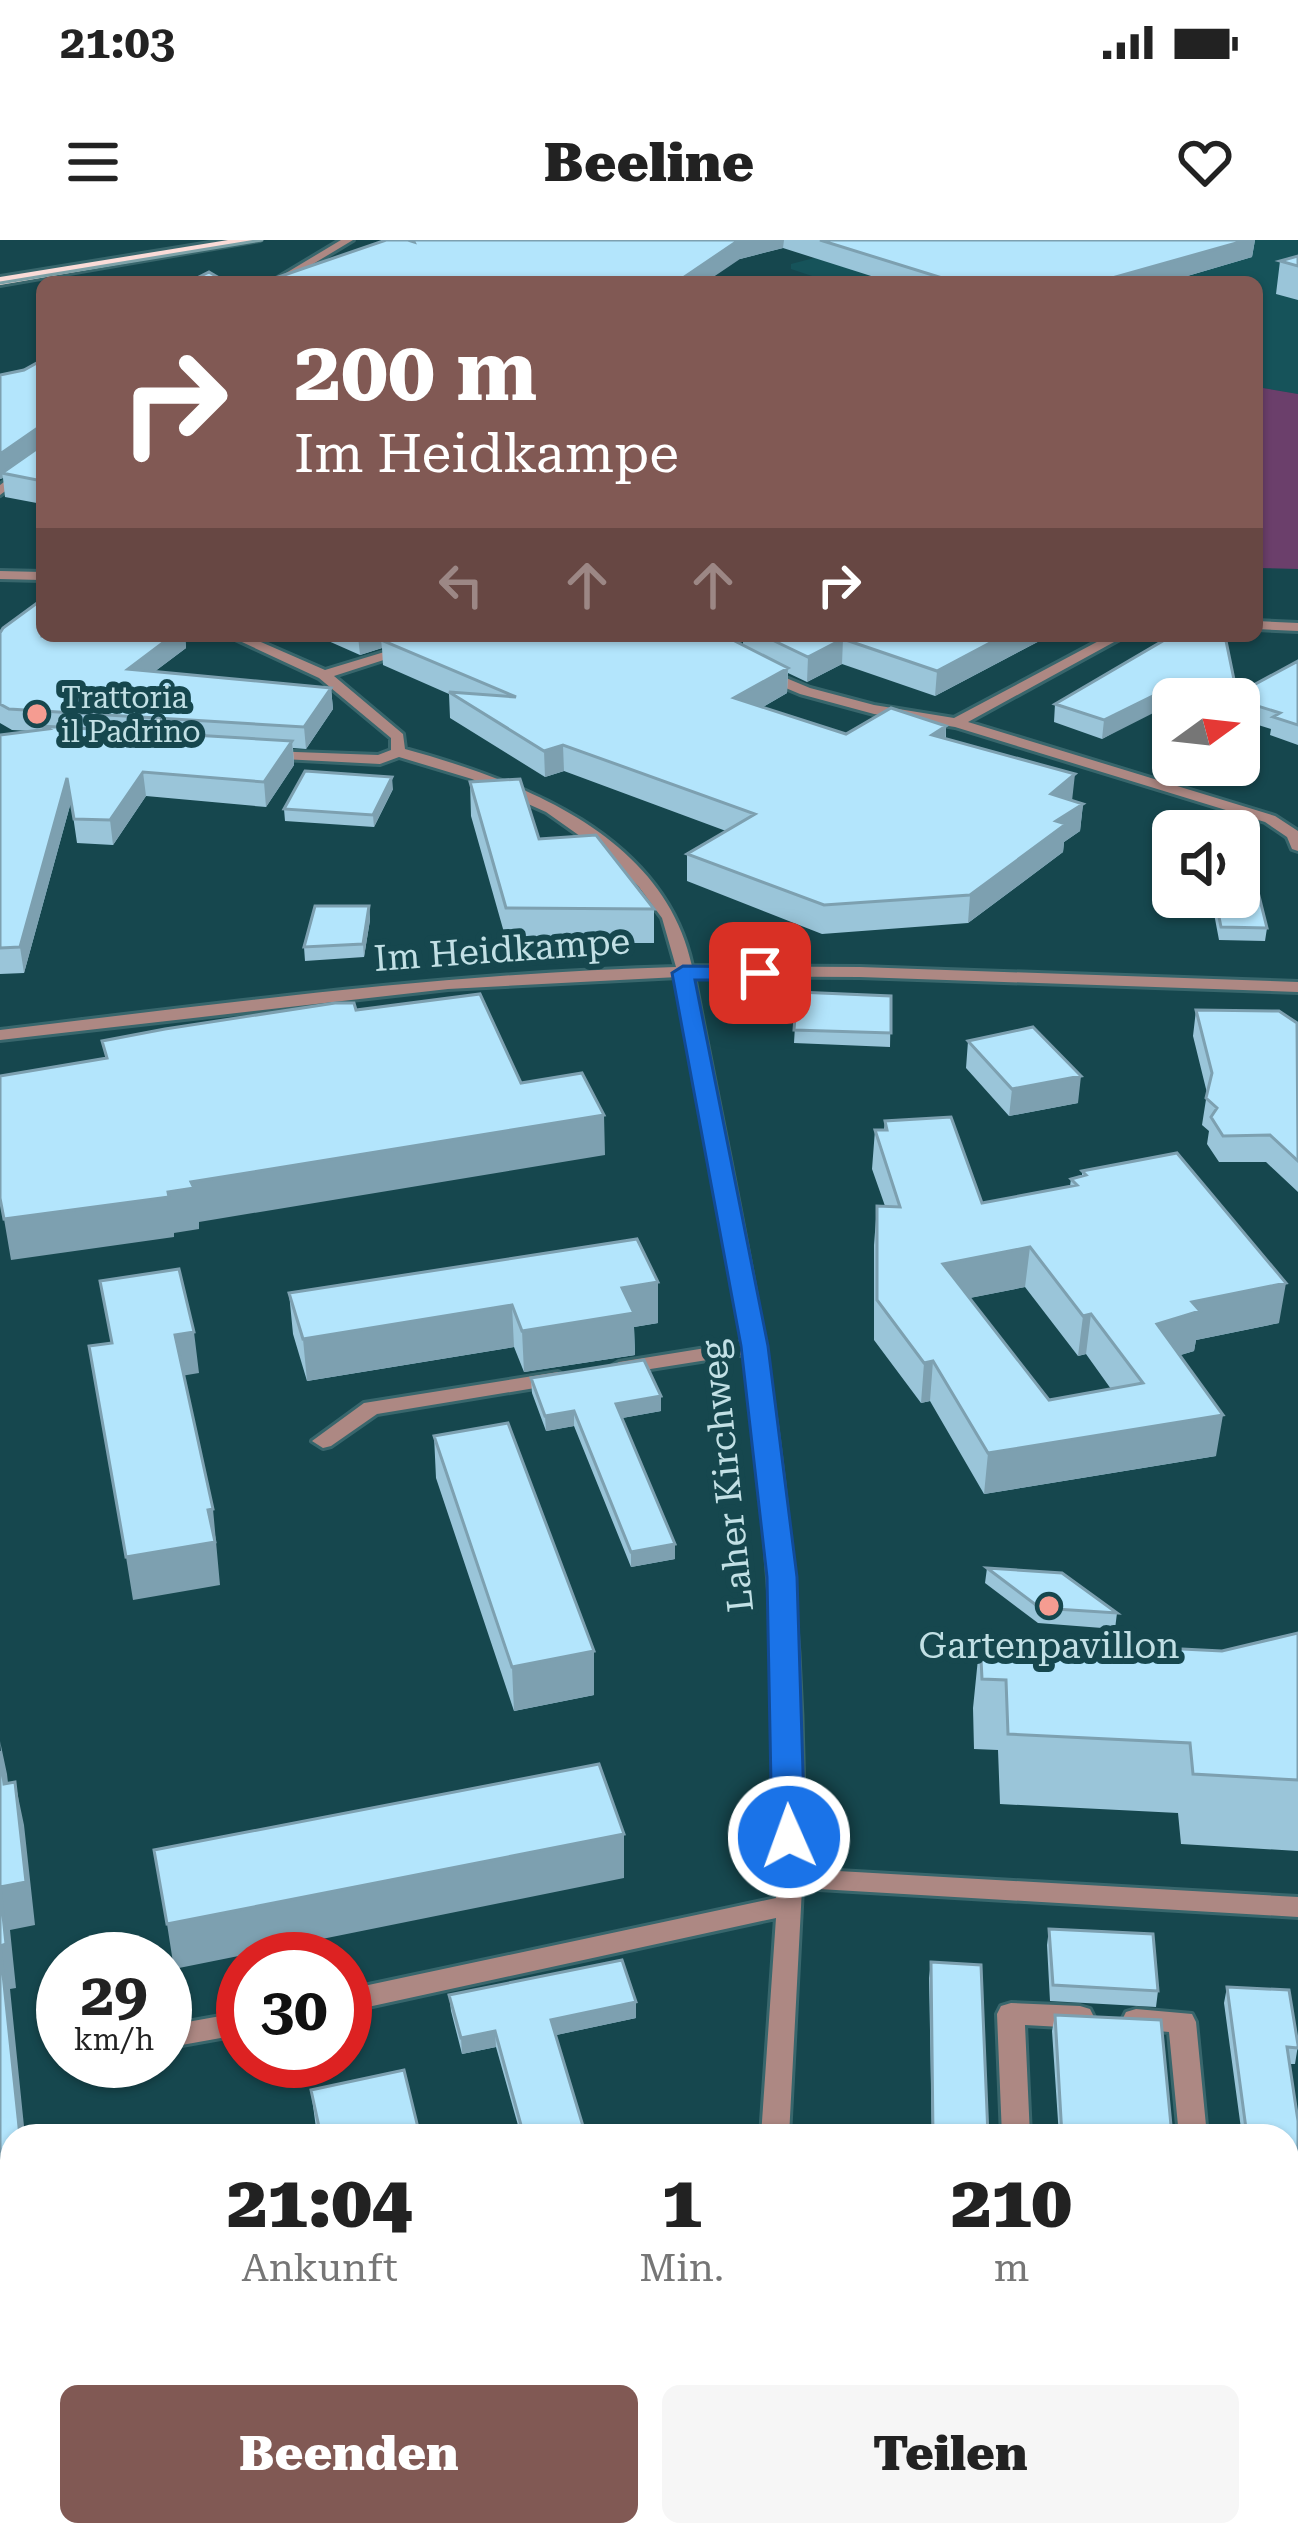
<!DOCTYPE html>
<html lang="de">
<head>
<meta charset="utf-8">
<style>
	body { margin:0; font-family:"Roboto Serif",serif; background:#f6f6f6; color:#222; height:100vh; display:flex; flex-direction:column; font-size:45px; white-space:nowrap }
	* { box-sizing:border-box; margin:0 }
	p { font-size:39px; color:#767676 }
	.icon { flex:none; width:66px; height:66px; fill:none; stroke:currentColor; stroke-width:2; stroke-linecap:round; stroke-linejoin:round }
	.map { position:relative; flex:1; overflow:hidden }
	.drawer { position:absolute; left:0px; top:1884px; width:1299px; height:423px; display:flex; flex-direction:column; background:#fff; border-radius:36px 36px 0 0; box-shadow:0 3px 9px #0004 }
	.drawer>* { flex:none }
	.hud { position:absolute; left:36px; top:36px; width:1227px; height:366px; border-radius:18px; box-shadow:0 3px 9px #0004; background:#815954; color:#fff; overflow:hidden }
	.needle { width:78px; rotate:75deg }
	.buttons { position:absolute; left:1152px; top:438px; display:grid; gap:24px }
	.buttons a { display:grid; place-items:center; width:108px; height:108px; border-radius:18px; background:#fff; box-shadow:0 3px 9px #0004; font-size:60px }
	.speed { position:absolute; left:36px; top:1692px; display:flex; gap:24px; font-size:60px; font-weight:700; text-align:center }
	.speed>* { display:grid; place-content:center; width:156px; height:156px; border-radius:50%; background:#fff; box-shadow:0 3px 9px #0004; line-height:1 }
	.speed small { font-size:30px; font-weight:400 }
	.speed .limit { border:18px solid #d22; background:#fff; color:#111 }
	.pin { position:absolute; display:grid; place-items:center; width:102px; height:102px; color:#fff; margin:-51px; border-radius:24px; box-shadow:0 6px 18px #0006 }
	.me { position:absolute; width:132px; margin:-66px; rotate:358deg; stroke-linejoin:round; filter:drop-shadow(0 0 9px #0008) }
	.turn { display:flex; align-items:center; gap:42px; height:252px; padding:0 60px; font-size:54px }
	.turn .icon { width:156px; height:156px; stroke-width:2.5 }
	.turn b { display:block; font-size:84px; line-height:102px }
	.lanes { display:flex; align-items:center; height:114px; padding:0 60px; background:#0003; justify-content:center; gap:60px; direction:ltr }
	.lanes .off { opacity:.35 }
	.eta { display:flex; justify-content:space-evenly; align-items:center; height:204px; text-align:center }
	.eta b { font-size:72px; font-weight:800; line-height:84px }
	.cta { display:flex; gap:24px; margin-top:auto; padding:24px 60px }
	.cta a { flex:1; height:138px; border-radius:18px; background:#815954; color:#fff; font-size:48px; font-weight:800; line-height:138px; text-align:center }
	.cta a+a { background:#f6f6f6; color:#222 }
	.status { display:flex; justify-content:space-between; align-items:center; height:84px; padding:0 60px; background:#fff; direction:ltr }
	.status svg { height:33px; fill:currentColor }
	header { display:flex; justify-content:space-between; align-items:center; height:156px; padding:0 60px; background:#fff; font-size:54px; font-weight:800 }
	.map>svg:first-child { display:block }
	.built { fill:#16535a }
	.green { fill:#6b3f6b }
	.lines { fill:none; stroke-linecap:round; stroke-linejoin:round }
	.minor-casing { stroke:#38666c; stroke-width:6 }
	.major-casing { stroke:#38666c; stroke-width:6 }
	.minor { fill:#ad8883; fill-rule:evenodd }
	.major { fill:#fadcd8; fill-rule:evenodd }
	.tram { stroke:#7da2a8; stroke-width:3 }
	.wall { fill:#9ac5d9; fill-rule:evenodd }
	.shaded-wall { fill:#7da0b0 }
	.building { fill:#b3e5fc; stroke:#7da0b0; stroke-width:3; fill-rule:evenodd }
	.route { fill:#1a73e8; stroke:#114b97; stroke-width:3 }
	.poi-dot { fill:#f59c91; stroke:#16474e; stroke-width:4.5 }
	.labels { text-anchor:middle; dominant-baseline:central; stroke-width:12; stroke-linejoin:round; paint-order:stroke }
	.far-poi-label { font-size:30px; fill:#c2e0e5; stroke:#16474e; text-anchor:start }
	.street-label { font-size:36px; fill:#c2e0e5; stroke:#16474e }
	.poi-label { font-size:36px; fill:#c2e0e5; stroke:#16474e }
</style>
</head>
<body>
<div class="status"><b>21:03</b><svg viewBox="0 0 49 12"><path d="M0 12V9h3v3zM5 12V6h3v6zM10 12V3h3v9zM15 12V0h3v12zM26 1h20v11H26zM47 4h2v5h-2z"/></svg></div>
<header><svg class="icon" aria-label="menu" viewBox="0 0 24 24"><path d="M4 6h16M4 12h16M4 18h16"/></svg>Beeline<svg class="icon" aria-label="heart" viewBox="0 0 24 24"><path d="M12 20l-8-8c-3-5 5-10 8-4 3-6 11-1 8 4z"/></svg></header>
<div class="map">
<svg width="1298" height="2306" viewBox="0 0 1298 2306">
	<rect width="100%" height="100%" fill="#16474e"/>
	<!-- built -->
	<path class="built" d="M 883,0 L 1298,0 L 1298,154 L 1257,147 L 1257,42 L 830,42 L 791,29 L 791,24 Z"/>
	<!-- green -->
	<path class="green" d="M 1257,147 L 1298,154 L 1298,329 L 1257,328 Z"/>
	<g class="lines">
		<defs>
			<path id="minor" d="M 341,0 L 353,0 L 283,42 L 271,42 Z
				M 42,214 L 42,224 L 0,255 L 0,245 Z
				M 0,331 L 42,332 L 42,340 L 0,339 Z
				M 1257,381 L 1298,383 L 1298,391 L 1257,389 Z
				M 229,396 L 247,396 L 325,430 L 437,396 L 458,396 L 334,436 L 403,494 L 405,509 C 521,541 664,595 692,726 L 860,727 L 1298,742 L 1298,752 L 860,737 L 694,736 C 717,859 744,980 764,1103 C 792,1276 806,1453 803,1629 L 1298,1657 L 1298,1677 L 802,1648 L 789,1896 L 761,1896 L 776,1678 L 345,1772 L 345,1750 L 776,1658 C 781,1475 769,1295 745,1114 L 619,1134 L 609,1128 L 619,1122 L 743,1102 L 678,737 L 448,749 L 0,800 L 0,790 C 225,763 449,733 676,727 L 662,678 L 639,647 L 611,618 L 546,572 L 472,539 L 399,517 L 380,524 L 263,518 L 261,515 L 268,511 L 378,515 L 391,510 L 391,498 L 319,438 Z
				M 729,396 L 743,396 L 737,404 L 739,414 L 755,425 L 810,448 L 874,465 L 954,478 L 1108,396 L 1125,396 L 968,482 L 1275,576 L 1298,591 L 1298,611 L 1292,609 L 1287,597 L 1265,582 L 955,487 L 874,474 L 800,454 L 745,431 L 728,419 L 723,404 Z
				M 558,1132 L 568,1138 L 565,1143 L 377,1174 L 331,1206 L 323,1208 L 312,1201 L 364,1163 Z
				M 1011,1763 L 1080,1766 L 1090,1769 L 1094,1777 L 1090,1785 L 1080,1788 L 1025,1785 L 1030,1896 L 1002,1896 L 997,1774 L 1001,1766 Z
				M 1136,1769 L 1192,1774 L 1196,1782 L 1207,1896 L 1179,1896 L 1169,1792 L 1126,1788 L 1122,1780 L 1126,1772 Z
				M 243,1772 L 243,1794 L 165,1808 L 165,1786 Z
				M 709,2295 L 741,2295 L 739,2306 L 707,2306 Z"/>
			<path id="major" d="M 228,0 L 260,0 L 0,45 L 0,37 Z"/>
		</defs>
		<!-- minor casing -->
		<use href="#minor" class="minor-casing"/>
		<!-- major casing -->
		<use href="#major" class="major-casing"/>
		<!-- minor -->
		<use href="#minor" class="minor"/>
		<!-- major -->
		<use href="#major" class="major"/>
		<!-- tram -->
		<path class="tram" d="M 0,43 L 262,0"/>
	</g>
	<!-- wall -->
	<path class="wall" d="M 386,0 L 1255,0 L 1252,17 L 1167,42 L 890,42 L 783,8 L 740,19 Z
		M 1298,16 L 1298,60 L 1276,54 L 1280,21 Z
		M 42,120 L 42,264 L 5,257 L 3,238 L 0,239 L 24,130 Z
		M 0,393 L 42,396 L 185,396 L 186,408 L 154,432 L 331,448 L 333,469 L 306,509 L 293,508 L 294,525 L 266,567 L 146,556 L 113,605 L 77,603 L 71,562 L 24,733 L 0,734 L 0,495 L 31,491 L 12,490 L 0,483 Z
		M 317,396 L 725,396 L 743,406 L 743,396 L 1049,396 L 935,456 L 842,424 L 807,442 L 788,433 L 787,453 L 763,467 L 846,494 L 946,486 L 946,498 L 1072,560 L 1083,564 L 1080,591 L 1064,602 L 1063,612 L 968,683 L 822,694 L 687,641 L 687,614 L 726,591 L 564,531 L 545,537 L 450,478 L 449,454 L 383,425 L 382,408 L 360,415 Z
		M 1162,396 L 1225,396 L 1237,454 L 1298,421 L 1298,505 L 1270,495 L 1271,489 L 1239,479 L 1239,459 L 1173,459 L 1102,499 L 1054,482 L 1055,464 L 1161,401 Z
		M 470,542 L 539,599 L 654,669 L 654,703 L 507,703 L 471,576 Z
		M 393,549 L 374,587 L 285,581 L 284,569 Z
		M 1213,657 L 1239,657 L 1267,688 L 1265,701 L 1219,700 L 1212,663 Z
		M 369,666 L 370,680 L 364,717 L 305,721 L 304,707 Z
		M 797,752 L 891,756 L 890,807 L 794,803 Z
		M 1196,770 L 1298,785 L 1298,952 L 1266,922 L 1219,922 L 1207,904 L 1209,891 L 1202,885 L 1207,853 L 1193,796 Z
		M 968,801 L 1078,863 L 1009,876 L 966,828 Z
		M 885,881 L 982,963 L 1070,946 L 1071,939 L 1082,936 L 1082,931 L 1279,1083 L 1196,1100 L 1194,1111 L 1180,1115 L 1216,1216 L 984,1254 L 930,1161 L 921,1163 L 874,1100 L 874,1005 L 877,966 L 885,966 L 872,929 L 875,890 L 884,890 ZM 1025,1047 L 1078,1116 L 1086,1114 L 1111,1149 L 1049,1160 L 969,1058 Z
		M 658,1042 L 658,1083 L 634,1087 L 635,1115 L 524,1132 L 514,1107 L 307,1141 L 293,1094 L 289,1053 Z
		M 531,1138 L 661,1156 L 661,1171 L 622,1178 L 675,1304 L 675,1319 L 631,1327 L 574,1186 L 546,1191 L 532,1153 Z
		M 434,1196 L 594,1455 L 514,1471 L 436,1238 Z
		M 987,1328 L 1117,1373 L 1115,1389 L 1038,1383 L 985,1343 Z
		M 1298,1393 L 1298,1611 L 1181,1604 L 1178,1573 L 1000,1564 L 998,1510 L 974,1509 L 973,1468 L 980,1399 L 1222,1411 Z
		M 1049,1689 L 1158,1751 L 1156,1767 L 1050,1761 L 1047,1705 Z
		M 931,1722 L 988,1896 L 932,1896 L 929,1738 Z
		M 1227,1747 L 1298,1805 L 1295,1824 L 1289,1824 L 1298,1881 L 1298,2030 L 1287,2029 L 1287,1896 L 1242,1896 L 1224,1763 Z
		M 449,1755 L 636,1762 L 636,1778 L 556,1795 L 586,1896 L 521,1896 L 496,1807 L 462,1814 L 451,1771 Z
		M 1055,1775 L 1172,1896 L 1059,1896 L 1052,1791 Z
		M 311,1850 L 420,1896 L 317,1896 Z
		M 918,2295 L 1287,2295 L 1298,2306 L 918,2306 Z"/>
	<!-- shaded-wall -->
	<path class="shaded-wall" d="M 739,0 L 784,0 L 783,8 L 740,19 L 706,42 L 677,42 Z
		M 1247,0 L 1255,0 L 1252,17 L 1167,42 L 1098,42 Z
		M 39,187 L 42,210 L 2,233 L 3,238 L 0,239 L 0,214 Z
		M 172,396 L 185,396 L 186,408 L 130,450 L 128,429 Z
		M 358,396 L 421,396 L 381,400 L 382,408 L 360,415 Z
		M 1003,396 L 1049,396 L 935,456 L 937,431 Z
		M 843,399 L 842,424 L 807,442 L 808,417 Z
		M 788,428 L 787,453 L 734,484 L 734,458 Z
		M 1181,442 L 1179,459 L 1173,459 L 1173,463 L 1102,499 L 1104,480 Z
		M 331,448 L 333,469 L 306,509 L 304,487 Z
		M 946,486 L 945,512 L 932,495 Z
		M 292,501 L 294,525 L 266,567 L 264,542 Z
		M 563,505 L 564,531 L 545,537 L 544,511 Z
		M 143,532 L 146,556 L 113,605 L 110,580 Z
		M 1075,534 L 1072,561 L 1051,554 Z
		M 392,537 L 393,549 L 374,587 L 373,575 Z
		M 67,538 L 71,562 L 24,733 L 20,707 Z
		M 1083,564 L 1080,591 L 1064,602 L 1063,612 L 968,683 L 970,655 L 1056,581 Z
		M 369,666 L 370,680 L 364,717 L 363,704 Z
		M 1081,836 L 1078,863 L 1009,876 L 1012,849 Z
		M 604,875 L 605,915 L 199,982 L 199,989 L 174,993 L 174,997 L 11,1020 L 4,979 L 168,952 L 191,942 Z
		M 1030,1007 L 1025,1047 L 940,1064 L 943,1024 Z
		M 658,1042 L 658,1083 L 634,1087 L 635,1115 L 524,1132 L 522,1091 L 622,1048 Z
		M 1286,1043 L 1279,1083 L 1196,1100 L 1194,1111 L 1152,1124 L 1157,1084 L 1192,1062 Z
		M 512,1065 L 514,1107 L 307,1141 L 303,1099 Z
		M 1091,1074 L 1086,1114 L 1078,1116 L 1083,1076 Z
		M 194,1092 L 199,1133 L 181,1136 L 175,1095 Z
		M 933,1121 L 930,1161 L 921,1163 L 924,1123 Z
		M 661,1156 L 661,1171 L 617,1179 L 616,1164 Z
		M 574,1171 L 574,1186 L 546,1191 L 545,1176 Z
		M 1223,1175 L 1216,1216 L 984,1254 L 988,1213 Z
		M 213,1269 L 220,1345 L 133,1360 L 126,1317 L 208,1270 Z
		M 675,1304 L 675,1319 L 631,1327 L 631,1312 Z
		M 594,1411 L 594,1455 L 514,1471 L 512,1427 Z
		M 0,1501 L 7,1534 L 13,1587 L 4,1544 Z
		M 15,1542 L 24,1585 L 35,1685 L 10,1690 L 16,1748 L 10,1749 L 25,1896 L 20,1896 L 0,1706 L 0,1647 Z
		M 624,1594 L 624,1638 L 174,1729 L 167,1684 Z
		M 636,1762 L 636,1778 L 552,1796 L 551,1780 Z
		M 495,1791 L 496,1807 L 462,1814 L 461,1798 Z
		M 12,1996 L 12,2041 L 0,2044 L 0,1998 Z"/>
	<!-- building -->
	<path class="building" d="M 386,0 L 408,0 L 414,2 L 413,0 L 739,0 L 677,42 L 264,42 Z
		M 820,0 L 1247,0 L 1098,42 L 955,42 Z
		M 1298,16 L 1298,26 L 1280,21 Z
		M 209,32 L 226,42 L 189,42 Z
		M 42,120 L 42,241 L 2,233 L 42,205 L 39,187 L 0,214 L 0,135 L 24,130 Z
		M 37,363 L 42,364 L 42,396 L 172,396 L 128,429 L 331,448 L 304,487 L 9,469 L 0,464 L 0,393 L 3,388 Z
		M 393,396 L 725,396 L 788,428 L 734,458 L 846,494 L 891,468 L 946,486 L 932,495 L 1075,534 L 1051,554 L 1083,564 L 1056,581 L 1066,584 L 970,655 L 824,665 L 687,614 L 755,574 L 563,505 L 544,511 L 449,452 L 516,457 L 381,400 Z
		M 764,396 L 1003,396 L 937,431 L 843,399 L 808,417 Z
		M 1165,396 L 1225,396 L 1237,454 L 1298,421 L 1298,485 L 1273,477 L 1280,473 L 1181,442 L 1104,480 L 1055,464 L 1166,399 Z
		M 41,486 L 292,501 L 264,542 L 143,532 L 110,580 L 74,579 L 67,538 L 20,707 L 0,708 L 0,495 L 48,489 Z
		M 305,531 L 392,537 L 373,575 L 284,569 Z
		M 520,539 L 539,599 L 596,595 L 654,669 L 506,668 L 470,542 Z
		M 1239,651 L 1258,652 L 1267,688 L 1221,687 L 1215,657 L 1239,657 Z
		M 315,666 L 369,666 L 363,704 L 304,707 Z
		M 797,752 L 891,756 L 891,793 L 794,790 Z
		M 480,754 L 521,843 L 582,833 L 604,875 L 191,942 L 194,948 L 168,952 L 169,957 L 4,979 L 0,958 L 0,836 L 107,818 L 102,801 L 165,789 L 335,763 L 354,763 L 356,770 Z
		M 1196,770 L 1279,771 L 1297,783 L 1298,921 L 1270,895 L 1223,896 L 1211,877 L 1217,868 L 1206,858 L 1212,833 Z
		M 1033,787 L 1081,836 L 1012,849 L 968,801 Z
		M 951,877 L 982,963 L 1077,945 L 1071,939 L 1086,935 L 1082,931 L 1177,913 L 1286,1043 L 1192,1062 L 1200,1071 L 1157,1084 L 1223,1175 L 988,1213 L 933,1121 L 924,1123 L 877,1060 L 877,966 L 900,967 L 875,890 L 887,890 L 885,881 ZM 1030,1007 L 1083,1076 L 1091,1074 L 1143,1143 L 1049,1160 L 943,1024 Z
		M 637,999 L 658,1042 L 622,1048 L 634,1073 L 522,1091 L 512,1065 L 303,1099 L 289,1053 Z
		M 179,1029 L 194,1092 L 175,1095 L 213,1269 L 208,1270 L 215,1302 L 126,1317 L 89,1106 L 112,1103 L 100,1041 Z
		M 644,1120 L 661,1156 L 616,1164 L 675,1304 L 631,1312 L 574,1171 L 545,1176 L 531,1138 Z
		M 508,1183 L 594,1411 L 512,1427 L 434,1196 Z
		M 987,1328 L 1062,1333 L 1117,1373 L 1040,1368 Z
		M 1298,1393 L 1298,1540 L 1193,1534 L 1190,1503 L 1008,1494 L 1006,1440 L 982,1439 L 980,1399 L 1222,1411 Z
		M 0,1511 L 4,1544 L 15,1542 L 26,1642 L 0,1647 L 6,1704 L 0,1706 Z
		M 599,1524 L 624,1594 L 167,1684 L 154,1610 Z
		M 1049,1689 L 1153,1694 L 1158,1751 L 1053,1745 Z
		M 0,1706 L 20,1896 L 12,1896 L 12,1996 L 0,1998 Z
		M 622,1720 L 636,1762 L 551,1780 L 586,1896 L 524,1896 L 495,1791 L 461,1798 L 449,1755 Z
		M 931,1722 L 981,1725 L 988,1896 L 933,1896 Z
		M 1227,1747 L 1289,1750 L 1298,1805 L 1298,1808 L 1287,1807 L 1298,1881 L 1298,2014 L 1287,2013 L 1287,1896 L 1247,1896 Z
		M 1055,1775 L 1161,1780 L 1172,1896 L 1062,1896 Z
		M 404,1830 L 420,1896 L 321,1896 L 311,1850 Z
		M 1298,2158 L 1298,2306 L 933,2306 L 932,2295 L 1287,2295 L 1287,2161 Z"/>
	<!-- route -->
	<path class="route" d="M 683,726 L 760,727 L 771,733 L 760,740 L 695,740 L 768,1106 L 797,1337 L 805,1597 L 800,1606 L 777,1606 L 772,1597 L 767,1337 L 741,1106 L 672,733 Z"/>
	<!-- markers -->
	<g class="poi-dot">
		<circle cx="37" cy="474" r="12"/>
		<circle cx="1049" cy="1366" r="12"/>
	</g>
	<g class="labels">
		<!-- far-poi labels -->
		<g class="far-poi-label">
			<text x="61" y="457">Trattoria<tspan x="61" dy="34">il Padrino</tspan></text>
		</g>
		<!-- street labels -->
		<g class="street-label">
			<text transform="translate(502 710) rotate(-4)">Im Heidkampe</text>
			<text transform="translate(727 1236) rotate(-96)">Laher Kirchweg</text>
		</g>
		<!-- poi labels -->
		<g class="poi-label">
			<text x="1049" y="1406">Gartenpavillon</text>
		</g>
	</g>
</svg>
<div class="buttons">
<a><svg class="needle" viewBox="-14 -14 28 28"><path d="M0-13l5 13h-10z" fill="#e53935"/><path d="M0 13l5-13h-10z" fill="#767676"/></svg></a>
<a><svg class="icon" aria-label="sound" viewBox="0 0 24 24"><path d="M4 9h4l5-4v14l-5-4H4zM17 9q2 3 0 6"/></svg></a>
</div>
<div class="speed"><div>29<small>km/h</small></div><div class="limit">30</div></div>
<div class="pin" style="left:760px;top:733px;background:#d93025"><svg class="icon" aria-label="arrive" viewBox="0 0 24 24"><path d="M6 21V4h12l-3 4 3 4H6"/></svg></div>
<svg class="me" style="left:789px;top:1597px" viewBox="-20 -20 40 40"><circle r="17" fill="#1a73e8" stroke="#fff" stroke-width="3"/><path d="M0-11L8 9 0 5-8 9z" fill="#fff"/></svg>
<div class="hud">
<div class="turn"><svg class="icon" aria-label="right" viewBox="0 0 24 24"><path d="M7 20v-9h11M14 6l5 5-5 5"/></svg><div><b>200 m</b>Im Heidkampe</div></div>
<div class="lanes"><svg class="icon off" aria-label="left" viewBox="0 0 24 24"><path d="M17 20v-9H6M10 6l-5 5 5 5"/></svg><svg class="icon off" aria-label="ahead" viewBox="0 0 24 24"><path d="M12 20V5M6 11l6-6 6 6"/></svg><svg class="icon off" aria-label="ahead" viewBox="0 0 24 24"><path d="M12 20V5M6 11l6-6 6 6"/></svg><svg class="icon" aria-label="right" viewBox="0 0 24 24"><path d="M7 20v-9h11M14 6l5 5-5 5"/></svg></div>
</div>
<section class="drawer">
<div class="eta">
<div><b>21:04</b><p>Ankunft</p></div>
<div><b>1</b><p>Min.</p></div>
<div><b>210</b><p>m</p></div>
</div>
<div class="cta"><a>Beenden</a><a>Teilen</a></div>
</section>
</div>
</body>
</html>
